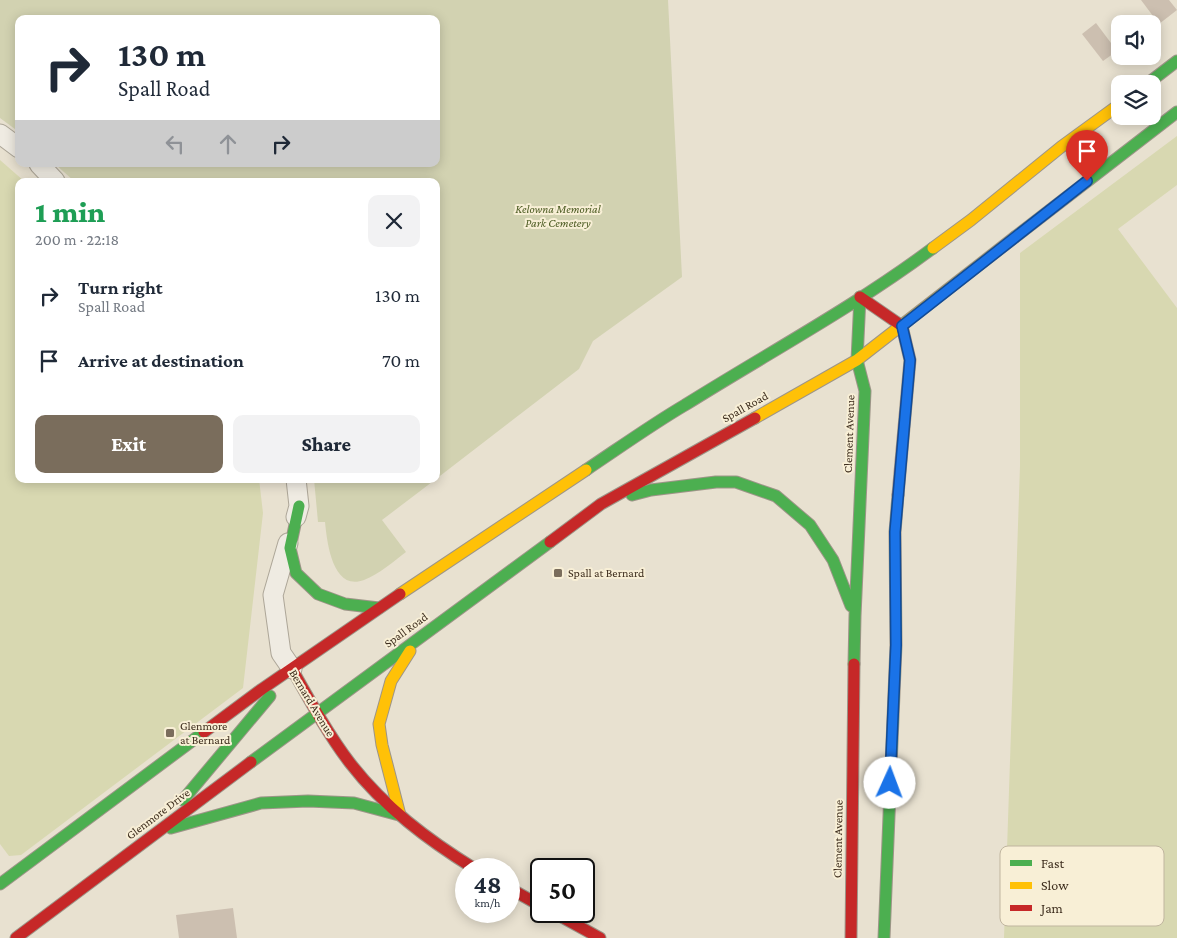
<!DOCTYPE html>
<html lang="en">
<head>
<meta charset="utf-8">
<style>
	body { margin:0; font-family:"Crimson Pro",serif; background:#f2f2f3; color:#1f2937; height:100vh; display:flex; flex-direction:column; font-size:19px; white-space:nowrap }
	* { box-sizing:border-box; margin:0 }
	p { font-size:16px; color:#747a83 }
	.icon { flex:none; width:28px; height:28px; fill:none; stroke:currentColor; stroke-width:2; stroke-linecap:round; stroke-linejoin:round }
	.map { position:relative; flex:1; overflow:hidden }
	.details { position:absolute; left:15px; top:178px; width:425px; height:305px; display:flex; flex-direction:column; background:#fff; border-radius:10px; box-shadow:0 2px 12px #0003 }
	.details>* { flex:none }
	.banner { position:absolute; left:15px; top:15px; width:425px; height:152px; border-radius:10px; box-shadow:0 2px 12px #0003; background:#fff; color:#1f2937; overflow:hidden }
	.tools { position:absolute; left:1111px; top:15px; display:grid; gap:10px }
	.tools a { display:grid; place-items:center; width:50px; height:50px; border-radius:10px; background:#fff; box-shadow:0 2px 12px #0003; font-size:25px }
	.speed { position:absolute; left:455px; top:858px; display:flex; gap:10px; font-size:25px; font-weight:700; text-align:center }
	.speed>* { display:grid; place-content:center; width:65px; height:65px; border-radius:50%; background:#fff; box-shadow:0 2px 12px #0003; line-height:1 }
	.speed small { font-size:12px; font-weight:400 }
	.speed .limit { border:2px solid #111; border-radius:8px; background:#fff; color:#111 }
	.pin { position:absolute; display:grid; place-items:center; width:42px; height:42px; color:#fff; margin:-51px -21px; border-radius:50% 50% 50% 0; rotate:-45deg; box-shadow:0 0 5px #0007 }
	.pin .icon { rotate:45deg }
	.me { position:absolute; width:55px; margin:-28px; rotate:2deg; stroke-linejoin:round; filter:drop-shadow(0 0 4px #0008) }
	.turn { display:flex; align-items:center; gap:18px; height:105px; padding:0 20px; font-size:22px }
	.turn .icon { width:65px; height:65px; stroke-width:2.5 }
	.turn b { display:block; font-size:35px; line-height:42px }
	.lanes { display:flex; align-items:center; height:48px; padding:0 20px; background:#0003; justify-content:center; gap:25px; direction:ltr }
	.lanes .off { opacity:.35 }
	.round { display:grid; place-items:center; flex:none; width:52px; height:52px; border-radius:10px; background:#f2f2f3 }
	.headline { display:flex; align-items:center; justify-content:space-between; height:85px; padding:0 20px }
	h1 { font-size:30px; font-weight:800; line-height:38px; color:#1e9e55 }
	.cta { display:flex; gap:10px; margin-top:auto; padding:10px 20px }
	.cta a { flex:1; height:58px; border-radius:10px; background:#7a6d5c; color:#fff; font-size:20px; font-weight:800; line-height:58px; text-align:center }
	.cta a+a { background:#f2f2f3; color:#1f2937 }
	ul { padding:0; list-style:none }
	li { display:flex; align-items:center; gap:15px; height:65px; padding:0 20px }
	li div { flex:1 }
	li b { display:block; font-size:19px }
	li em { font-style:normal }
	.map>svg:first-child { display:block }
	.green { fill:#d8d8b1 }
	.cemetery { fill:#d2d2b1 }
	.building { fill:#ccbfb0 }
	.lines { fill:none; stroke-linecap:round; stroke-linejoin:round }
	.street-casing { stroke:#ada698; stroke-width:21 }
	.fast-casing { stroke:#9d9588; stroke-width:13 }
	.slow-casing { stroke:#9d9588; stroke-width:13 }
	.jam-casing { stroke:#9d9588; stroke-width:13 }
	.street { stroke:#efebe2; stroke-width:19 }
	.fast { stroke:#4caf50; stroke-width:11 }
	.slow { stroke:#ffc107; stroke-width:11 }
	.jam { stroke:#c62828; stroke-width:11 }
	.route-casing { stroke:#114b97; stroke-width:12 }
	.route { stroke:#1a73e8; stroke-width:9 }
	.poi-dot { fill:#7a6d5c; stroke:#f8efd6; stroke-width:2 }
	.labels { text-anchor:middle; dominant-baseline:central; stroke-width:4; stroke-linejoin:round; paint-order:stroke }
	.park-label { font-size:12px; font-style:italic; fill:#4d5c23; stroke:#f8efd6 }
	.street-label { font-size:12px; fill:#3e2e1e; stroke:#f8efd6 }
	.poi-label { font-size:12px; fill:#3e2e1e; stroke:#f8efd6; text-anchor:start }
	.key { fill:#f8efd6; stroke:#c0b59f; stroke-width:1 }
	.key-label { font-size:14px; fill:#3e2e1e }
</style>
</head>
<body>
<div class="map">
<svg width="1177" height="938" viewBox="0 0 1177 938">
	<rect width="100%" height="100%" fill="#e8e1d0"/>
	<!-- green -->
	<path class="green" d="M 1177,136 L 1177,185 L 1118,229 L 1177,308 L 1177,938 L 1004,938 L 1020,466 L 1020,253 Z
		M 0,160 L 24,181 L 19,181 L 19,479 L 259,479 L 263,513 L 243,688 L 21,855 L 9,856 L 0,844 Z"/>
	<!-- cemetery -->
	<path class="cemetery" d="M 0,0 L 668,0 L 682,277 L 593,341 L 579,369 L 436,479 L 436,181 L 74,181 L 55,164 L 436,164 L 436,19 L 19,19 L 19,132 L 0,118 Z
		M 314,479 L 436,479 L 382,520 L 406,552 C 393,562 379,574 364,580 C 332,592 327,541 325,522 L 318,522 Z"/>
	<!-- building -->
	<path class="building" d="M 1141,0 L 1169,0 L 1177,10 L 1159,24 Z
		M 1096,23 L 1117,51 L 1103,61 L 1082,34 Z
		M 233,908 L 237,938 L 179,938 L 176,915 Z"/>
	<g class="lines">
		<defs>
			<path id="street" d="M 0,134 L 19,148
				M 39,164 L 55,181
				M 296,517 L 299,506 L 296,479
				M 288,543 L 273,595 L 281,653 L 292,669"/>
			<path id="fast" d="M 1147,84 L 1177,61
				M 1015,237 L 1177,112
				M 586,470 C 619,448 651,425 685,405 C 768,353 854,307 933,248
				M 632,495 L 651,490 L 716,482 L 736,482 L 776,496 L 810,525 L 833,560 L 851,606
				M 299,506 L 290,548 L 296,573 L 318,594 L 345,604 L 379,608
				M 854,664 L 855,616 L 865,391 L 857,360 L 860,297
				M 251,762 L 550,542
				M 183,800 L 270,696
				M 171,828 L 261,803 L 308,801 L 354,803 L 399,815
				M 0,884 L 204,732
				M 884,938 L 896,645 L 895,532 L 898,495"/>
			<path id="slow" d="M 933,248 L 971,220 L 1061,147 L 1120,104
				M 755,418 L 857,360 L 1015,237
				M 400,594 L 586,470
				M 400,815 L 382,745 L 379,724 L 391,681 L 410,651"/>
			<path id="jam" d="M 860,297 L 902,326 L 910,360 L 898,495
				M 550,542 L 601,504 L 755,418
				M 292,669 C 310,701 328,734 350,763 C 384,807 428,840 475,869
				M 204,732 L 262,689 L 400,594
				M 509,888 L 541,906
				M 551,911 L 600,938
				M 16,938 L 251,762
				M 851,938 L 854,664"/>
		</defs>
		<!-- street casing -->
		<use href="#street" class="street-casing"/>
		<!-- fast casing -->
		<use href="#fast" class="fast-casing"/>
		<!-- slow casing -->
		<use href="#slow" class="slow-casing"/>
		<!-- jam casing -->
		<use href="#jam" class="jam-casing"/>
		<!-- street -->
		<use href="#street" class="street"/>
		<!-- fast -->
		<use href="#fast" class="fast"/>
		<!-- slow -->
		<use href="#slow" class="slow"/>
		<!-- jam -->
		<use href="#jam" class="jam"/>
	</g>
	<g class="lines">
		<defs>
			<path id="route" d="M 890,783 L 896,645 L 895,532 L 910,360 L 902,326 L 1087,181"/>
		</defs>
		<!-- route casing -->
		<use href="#route" class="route-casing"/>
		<!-- route -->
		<use href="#route" class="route"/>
	</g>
	<!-- markers -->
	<g class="poi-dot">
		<rect x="553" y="568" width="10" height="10" rx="2.5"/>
		<rect x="165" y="728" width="10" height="10" rx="2.5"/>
	</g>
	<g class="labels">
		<!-- park labels -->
		<g class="park-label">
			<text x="558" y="209">Kelowna Memorial<tspan x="558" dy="14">Park Cemetery</tspan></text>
		</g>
		<!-- street labels -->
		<g class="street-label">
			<text transform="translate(745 407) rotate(-29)">Spall Road</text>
			<text transform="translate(849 434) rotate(-88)">Clement Avenue</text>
			<text transform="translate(406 630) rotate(-36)">Spall Road</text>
			<text transform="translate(312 703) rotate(59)">Bernard Avenue</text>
			<text transform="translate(158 814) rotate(-37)">Glenmore Drive</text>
			<text transform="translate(838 839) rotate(-89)">Clement Avenue</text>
		</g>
		<!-- poi labels -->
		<g class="poi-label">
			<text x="568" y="573">Spall at Bernard</text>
			<text x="180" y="726">Glenmore<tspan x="180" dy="14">at Bernard</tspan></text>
		</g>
	</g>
	<!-- legend -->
	<rect x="1000" y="846" width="164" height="80" rx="8" class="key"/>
	<rect x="1010" y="860" width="22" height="6" fill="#4caf50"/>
	<rect x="1010" y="882" width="22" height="7" fill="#ffc107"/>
	<rect x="1010" y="905" width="22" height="6" fill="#c62828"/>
	<g class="key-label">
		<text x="1041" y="868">Fast</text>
		<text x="1041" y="890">Slow</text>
		<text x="1041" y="913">Jam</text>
	</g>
</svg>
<div class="tools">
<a><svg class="icon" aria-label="sound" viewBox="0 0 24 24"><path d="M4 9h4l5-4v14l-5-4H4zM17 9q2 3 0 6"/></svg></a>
<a><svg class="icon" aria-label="layers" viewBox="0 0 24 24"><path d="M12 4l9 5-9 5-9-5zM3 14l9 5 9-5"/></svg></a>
</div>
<div class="speed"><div>48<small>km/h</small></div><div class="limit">50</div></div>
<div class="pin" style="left:1087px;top:181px;background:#d93025"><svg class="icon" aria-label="arrive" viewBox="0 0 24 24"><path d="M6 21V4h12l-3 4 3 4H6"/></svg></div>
<svg class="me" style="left:890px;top:783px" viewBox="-20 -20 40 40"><circle r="19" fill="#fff"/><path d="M0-13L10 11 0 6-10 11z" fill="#1a73e8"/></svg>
<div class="banner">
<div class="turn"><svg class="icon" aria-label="right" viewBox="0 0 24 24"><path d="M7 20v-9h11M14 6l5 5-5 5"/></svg><div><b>130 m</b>Spall Road</div></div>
<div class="lanes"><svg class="icon off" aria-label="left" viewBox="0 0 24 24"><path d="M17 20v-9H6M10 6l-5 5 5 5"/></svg><svg class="icon off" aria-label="ahead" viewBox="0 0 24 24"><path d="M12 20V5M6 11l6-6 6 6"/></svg><svg class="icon" aria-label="right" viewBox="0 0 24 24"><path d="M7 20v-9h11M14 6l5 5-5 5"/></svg></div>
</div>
<section class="details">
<div class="headline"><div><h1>1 min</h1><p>200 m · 22:18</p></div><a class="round"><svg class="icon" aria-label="close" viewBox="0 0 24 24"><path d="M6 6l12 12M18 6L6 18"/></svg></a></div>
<ul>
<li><svg class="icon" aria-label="right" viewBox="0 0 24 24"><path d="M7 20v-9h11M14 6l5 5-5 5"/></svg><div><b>Turn right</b><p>Spall Road</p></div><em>130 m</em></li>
<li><svg class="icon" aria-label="arrive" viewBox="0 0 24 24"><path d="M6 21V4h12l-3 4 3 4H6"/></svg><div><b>Arrive at destination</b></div><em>70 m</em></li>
</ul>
<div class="cta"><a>Exit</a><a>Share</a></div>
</section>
</div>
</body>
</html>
